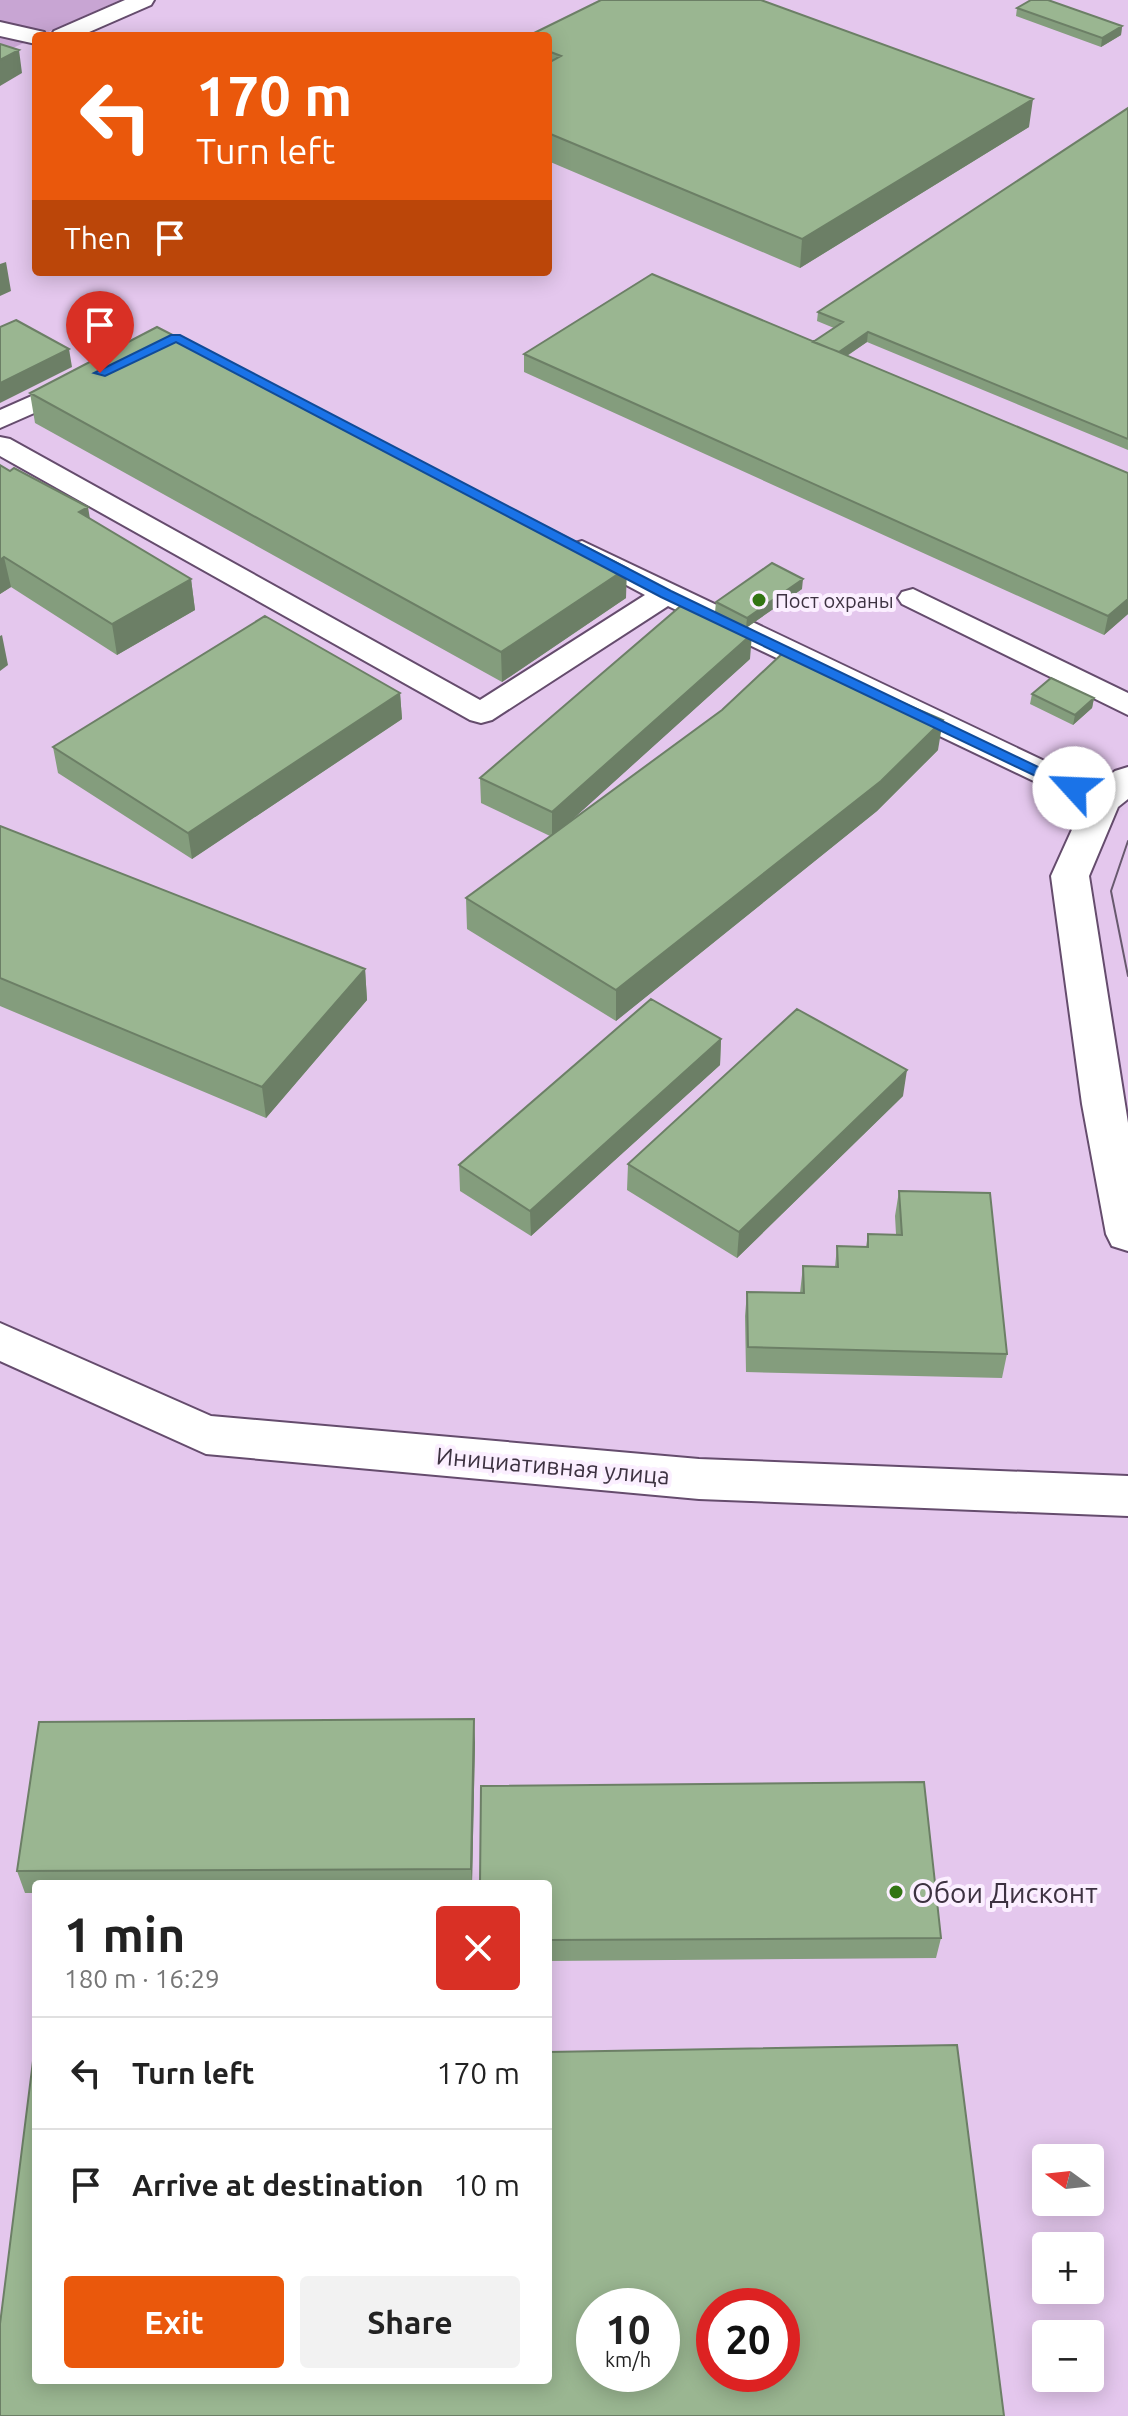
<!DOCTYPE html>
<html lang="en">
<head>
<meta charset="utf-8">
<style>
	body { margin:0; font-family:Ubuntu,sans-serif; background:#f2f2f2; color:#222; height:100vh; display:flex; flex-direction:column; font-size:30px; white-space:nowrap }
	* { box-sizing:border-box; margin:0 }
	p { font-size:26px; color:#767676 }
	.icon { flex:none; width:44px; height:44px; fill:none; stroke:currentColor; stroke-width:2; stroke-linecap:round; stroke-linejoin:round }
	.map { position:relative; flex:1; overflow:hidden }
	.side { position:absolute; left:32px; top:1880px; width:520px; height:504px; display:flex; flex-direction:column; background:#fff; border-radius:8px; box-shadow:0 4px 20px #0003 }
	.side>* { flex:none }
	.top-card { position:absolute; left:32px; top:32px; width:520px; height:244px; border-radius:8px; box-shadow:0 4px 20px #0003; background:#ea580c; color:#fff; overflow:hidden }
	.needle { width:52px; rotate:285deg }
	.fabs { position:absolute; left:1032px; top:2144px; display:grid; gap:16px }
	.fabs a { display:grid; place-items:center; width:72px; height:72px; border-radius:8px; background:#fff; box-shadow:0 4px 20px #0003; font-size:40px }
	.speed { position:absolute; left:576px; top:2288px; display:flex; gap:16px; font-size:40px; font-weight:700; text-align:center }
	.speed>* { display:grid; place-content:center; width:104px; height:104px; border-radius:50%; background:#fff; box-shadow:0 4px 20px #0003; line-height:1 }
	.speed small { font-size:20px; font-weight:400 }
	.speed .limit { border:12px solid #d22; background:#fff; color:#111 }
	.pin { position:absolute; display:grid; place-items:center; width:68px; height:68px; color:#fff; margin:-82px -34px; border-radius:50% 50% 50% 0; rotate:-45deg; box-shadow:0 0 8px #0007 }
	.pin .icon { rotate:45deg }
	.me { position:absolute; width:88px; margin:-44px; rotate:295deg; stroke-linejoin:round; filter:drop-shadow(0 0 6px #0008) }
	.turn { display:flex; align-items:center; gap:28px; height:168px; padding:0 32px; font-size:36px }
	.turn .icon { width:104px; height:104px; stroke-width:2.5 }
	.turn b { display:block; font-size:56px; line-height:68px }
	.then { display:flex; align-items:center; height:76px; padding:0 32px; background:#0003; gap:16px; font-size:30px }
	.round { display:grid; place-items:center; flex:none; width:84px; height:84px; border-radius:8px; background:#f2f2f2 }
	.head { display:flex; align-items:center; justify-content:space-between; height:136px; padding:0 32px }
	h1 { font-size:48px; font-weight:700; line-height:60px }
	.cta { display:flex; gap:16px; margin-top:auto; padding:16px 32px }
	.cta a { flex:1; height:92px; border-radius:8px; background:#ea580c; color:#fff; font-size:32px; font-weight:700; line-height:92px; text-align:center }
	.cta a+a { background:#f2f2f2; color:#222 }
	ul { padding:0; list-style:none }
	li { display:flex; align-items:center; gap:24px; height:112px; padding:0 32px; border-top:2px solid #e0e0e0 }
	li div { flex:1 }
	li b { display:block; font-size:30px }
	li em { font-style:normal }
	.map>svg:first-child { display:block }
	.green { fill:#c8a5d3 }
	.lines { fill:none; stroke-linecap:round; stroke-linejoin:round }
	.service-casing { stroke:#654c6d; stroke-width:4 }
	.minor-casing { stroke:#654c6d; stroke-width:4 }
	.tertiary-casing { stroke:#654c6d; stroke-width:4 }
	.service { fill:#fff; fill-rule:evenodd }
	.minor { fill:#fff; fill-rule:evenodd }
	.tertiary { fill:#fff; fill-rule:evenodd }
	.tram { stroke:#68596e; stroke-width:2 }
	.wall { fill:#849d7d }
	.shaded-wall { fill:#6c7f66 }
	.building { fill:#9ab691; stroke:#6c7f66; stroke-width:2; fill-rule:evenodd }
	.route { fill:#1a73e8; stroke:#114b97; stroke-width:2 }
	.poi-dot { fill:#327513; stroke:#fbefff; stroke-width:3 }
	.labels { text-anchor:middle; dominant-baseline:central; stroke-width:8; stroke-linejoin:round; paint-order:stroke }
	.far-poi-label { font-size:20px; fill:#3d3241; stroke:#fbefff; text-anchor:start }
	.street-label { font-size:24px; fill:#3d3241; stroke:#fbefff }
	.near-poi-label { font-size:28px; fill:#3d3241; stroke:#fbefff; text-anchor:start }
</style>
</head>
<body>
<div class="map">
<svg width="1128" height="2416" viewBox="0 0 1128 2416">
	<rect width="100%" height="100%" fill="#e4c7ed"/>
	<!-- green -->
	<path class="green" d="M 0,0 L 120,0 L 6,51 L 0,49 Z"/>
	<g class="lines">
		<defs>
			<path id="service" d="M 125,0 L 154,0 L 151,5 L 80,36 L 51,36 L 54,31 Z
				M 0,22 L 44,32 L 46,36 L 36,36 L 36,44 L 0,36 Z
				M 79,375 L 89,377 L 92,383 L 89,389 L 0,428 L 0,410 Z
				M 0,437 L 10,439 L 480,700 L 645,595 L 572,556 L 567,550 L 572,544 L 582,541 L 1114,794 L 1118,801 L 1114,808 L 1102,812 L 1090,808 L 668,606 L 492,720 L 481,723 L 470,720 L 0,456 Z
				M 913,589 L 1128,693 L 1128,715 L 902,604 L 898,598 L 902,592 Z"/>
			<path id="minor" d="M 0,1323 L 211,1416 L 699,1459 L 1128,1476 L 1128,1516 L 699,1499 L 206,1454 L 0,1361 Z"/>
			<path id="tertiary" d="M 1128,767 L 1128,799 L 1118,807 L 1089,876 L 1128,1123 L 1128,1251 L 1112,1246 L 1106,1234 L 1082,1104 L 1051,876 L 1089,792 L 1115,771 Z"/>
		</defs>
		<!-- service casing -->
		<use href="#service" class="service-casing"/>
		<!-- minor casing -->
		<use href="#minor" class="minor-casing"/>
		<!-- tertiary casing -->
		<use href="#tertiary" class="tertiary-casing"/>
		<!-- service -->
		<use href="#service" class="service"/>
		<!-- minor -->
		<use href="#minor" class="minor"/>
		<!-- tertiary -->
		<use href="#tertiary" class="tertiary"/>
		<!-- tram -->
		<path class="tram" d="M 1128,841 L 1111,891 L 1128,976"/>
	</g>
	<!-- wall -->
	<path class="wall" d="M 1017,8 L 1122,26 L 1121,35 L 1101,47 L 1016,16 Z
		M 548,36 L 1029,127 L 800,268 L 548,161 Z
		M 1128,108 L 1128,450 L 867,342 L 847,356 L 1128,614 L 1104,635 L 524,372 L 524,354 L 813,342 L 834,328 L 817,321 L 818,312 Z
		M 30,393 L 626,598 L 502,682 L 35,423 Z
		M 0,465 L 191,579 L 195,610 L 117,655 L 11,587 L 0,594 Z
		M 802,589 L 746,628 L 715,612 L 716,602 Z
		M 750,659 L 568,823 L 938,750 L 877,811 L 616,1021 L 467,929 L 466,898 L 550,836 L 481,803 L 480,778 Z
		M 400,693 L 402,719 L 192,859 L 58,773 L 53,747 Z
		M 1032,694 L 1094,698 L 1092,708 L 1073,725 L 1030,704 Z
		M 0,826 L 365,969 L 367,1000 L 266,1118 L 0,1006 Z
		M 721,1039 L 720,1065 L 531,1236 L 460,1191 L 459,1165 Z
		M 903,1096 L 737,1258 L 627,1190 L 628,1164 Z
		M 899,1191 L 1007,1354 L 1002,1378 L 746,1372 L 745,1316 L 747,1292 L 800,1293 L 803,1266 L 835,1267 L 837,1246 L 866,1247 L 868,1234 L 896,1234 L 895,1216 Z
		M 475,1742 L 472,1884 L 36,1884 L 36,1893 L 25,1893 L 17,1871 Z
		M 548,1884 L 941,1938 L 936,1958 L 548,1961 Z"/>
	<!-- shaded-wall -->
	<path class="shaded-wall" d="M 1122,26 L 1121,35 L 1101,47 L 1102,38 Z
		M 19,50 L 22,73 L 0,86 L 0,60 Z
		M 1033,99 L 1029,127 L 800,268 L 802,239 Z
		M 6,262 L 11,291 L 0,296 L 0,264 Z
		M 868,332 L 867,342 L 830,367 L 831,358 Z
		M 69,349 L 72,367 L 0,403 L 0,383 Z
		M 88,507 L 93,537 L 79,512 Z
		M 4,557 L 11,587 L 0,594 L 0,560 Z
		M 627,568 L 626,598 L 502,682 L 501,652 Z
		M 191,579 L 195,610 L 117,655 L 112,624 Z
		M 803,579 L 802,589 L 746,628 L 747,618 Z
		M 1128,599 L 1128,614 L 1104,635 L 1108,616 Z
		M 752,634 L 750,659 L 552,838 L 552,812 Z
		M 2,635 L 8,665 L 0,671 L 0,636 Z
		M 400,693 L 402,719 L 192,859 L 188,833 Z
		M 1094,698 L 1092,708 L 1073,725 L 1075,715 Z
		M 943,720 L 938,750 L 877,811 L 616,1021 L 616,990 Z
		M 365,969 L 367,1000 L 266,1118 L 262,1087 Z
		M 721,1039 L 720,1065 L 531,1236 L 530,1211 Z
		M 907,1070 L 903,1096 L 737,1258 L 739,1232 Z
		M 474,1719 L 475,1742 L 472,1884 L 471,1869 Z"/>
	<!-- building -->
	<path class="building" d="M 601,0 L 761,0 L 1033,99 L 802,239 L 548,133 L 548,63 L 561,56 L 548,51 L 548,36 L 528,36 Z
		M 1031,0 L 1048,0 L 1122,26 L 1102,38 L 1017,8 Z
		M 0,44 L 19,50 L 0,60 Z
		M 1128,108 L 1128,439 L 868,332 L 839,352 L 813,342 L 843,322 L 818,312 Z
		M 652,274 L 1128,473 L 1128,599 L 1108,616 L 524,354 Z
		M 16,320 L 69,349 L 0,383 L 0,327 Z
		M 157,327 L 627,568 L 501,652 L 30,393 Z
		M 0,465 L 10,471 L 14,468 L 88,507 L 79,512 L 191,579 L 112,624 L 4,557 L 0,560 Z
		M 772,563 L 803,579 L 747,618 L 716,602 Z
		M 683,604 L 752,634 L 552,812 L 480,778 Z
		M 265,616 L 400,693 L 188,833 L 53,747 Z
		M 784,652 L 943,720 L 881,781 L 616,990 L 466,898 L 722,710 Z
		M 1051,678 L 1094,698 L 1075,715 L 1032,694 Z
		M 0,826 L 365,969 L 262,1087 L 0,978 Z
		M 651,999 L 721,1039 L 530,1211 L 459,1165 Z
		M 797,1009 L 907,1070 L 739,1232 L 628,1164 Z
		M 899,1191 L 990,1193 L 1007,1354 L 748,1347 L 747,1292 L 804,1293 L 803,1266 L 838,1267 L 837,1246 L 868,1247 L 868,1234 L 902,1235 Z
		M 474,1719 L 471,1869 L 17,1871 L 39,1722 Z
		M 924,1782 L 941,1938 L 548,1940 L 548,1884 L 480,1884 L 481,1786 Z
		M 957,2045 L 1004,2416 L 0,2416 L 0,2324 L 33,2061 L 36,2061 L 36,2380 L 548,2380 L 548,2052 ZM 594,2306 L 662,2306 L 662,2374 L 594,2374 ZM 714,2306 L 782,2306 L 782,2374 L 714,2374 Z"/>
	<!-- route -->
	<path class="route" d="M 171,335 L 180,335 L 671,591 L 1082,788 L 1080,792 L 1069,792 L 661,597 L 176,342 L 105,376 L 94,373 Z"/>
	<!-- markers -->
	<g class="poi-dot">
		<circle cx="759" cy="600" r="8"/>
		<circle cx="896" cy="1892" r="8"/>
	</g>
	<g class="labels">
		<!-- far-poi labels -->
		<g class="far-poi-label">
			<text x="775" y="600">Пост охраны</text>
		</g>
		<!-- street labels -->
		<g class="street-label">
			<text transform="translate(553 1466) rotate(5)">Инициативная улица</text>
		</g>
		<!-- near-poi labels -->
		<g class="near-poi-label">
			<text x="912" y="1892">Обои Дисконт</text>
		</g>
	</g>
</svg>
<div class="fabs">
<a><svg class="needle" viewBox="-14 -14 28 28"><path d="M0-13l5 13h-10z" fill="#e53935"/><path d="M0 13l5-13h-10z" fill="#767676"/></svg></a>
<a>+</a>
<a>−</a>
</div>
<div class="speed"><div>10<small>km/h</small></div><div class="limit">20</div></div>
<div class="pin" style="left:100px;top:373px;background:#d93025"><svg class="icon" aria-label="arrive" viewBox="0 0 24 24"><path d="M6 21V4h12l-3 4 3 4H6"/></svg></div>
<svg class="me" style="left:1074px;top:788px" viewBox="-20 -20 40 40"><circle r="19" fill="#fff"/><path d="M0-13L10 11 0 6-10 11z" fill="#1a73e8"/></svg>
<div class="top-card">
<div class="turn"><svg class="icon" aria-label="left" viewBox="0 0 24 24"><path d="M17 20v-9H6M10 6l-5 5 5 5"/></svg><div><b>170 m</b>Turn left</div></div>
<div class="then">Then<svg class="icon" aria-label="arrive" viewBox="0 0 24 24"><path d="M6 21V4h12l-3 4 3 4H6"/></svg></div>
</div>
<section class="side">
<div class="head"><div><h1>1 min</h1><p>180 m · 16:29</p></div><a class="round" style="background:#d93025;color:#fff"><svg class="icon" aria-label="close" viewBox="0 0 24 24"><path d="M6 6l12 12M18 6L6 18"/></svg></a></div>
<ul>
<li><svg class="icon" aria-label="left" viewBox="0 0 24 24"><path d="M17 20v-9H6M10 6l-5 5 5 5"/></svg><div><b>Turn left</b></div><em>170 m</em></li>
<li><svg class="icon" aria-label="arrive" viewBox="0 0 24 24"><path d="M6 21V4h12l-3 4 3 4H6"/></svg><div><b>Arrive at destination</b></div><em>10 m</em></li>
</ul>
<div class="cta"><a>Exit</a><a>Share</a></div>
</section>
</div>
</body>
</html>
